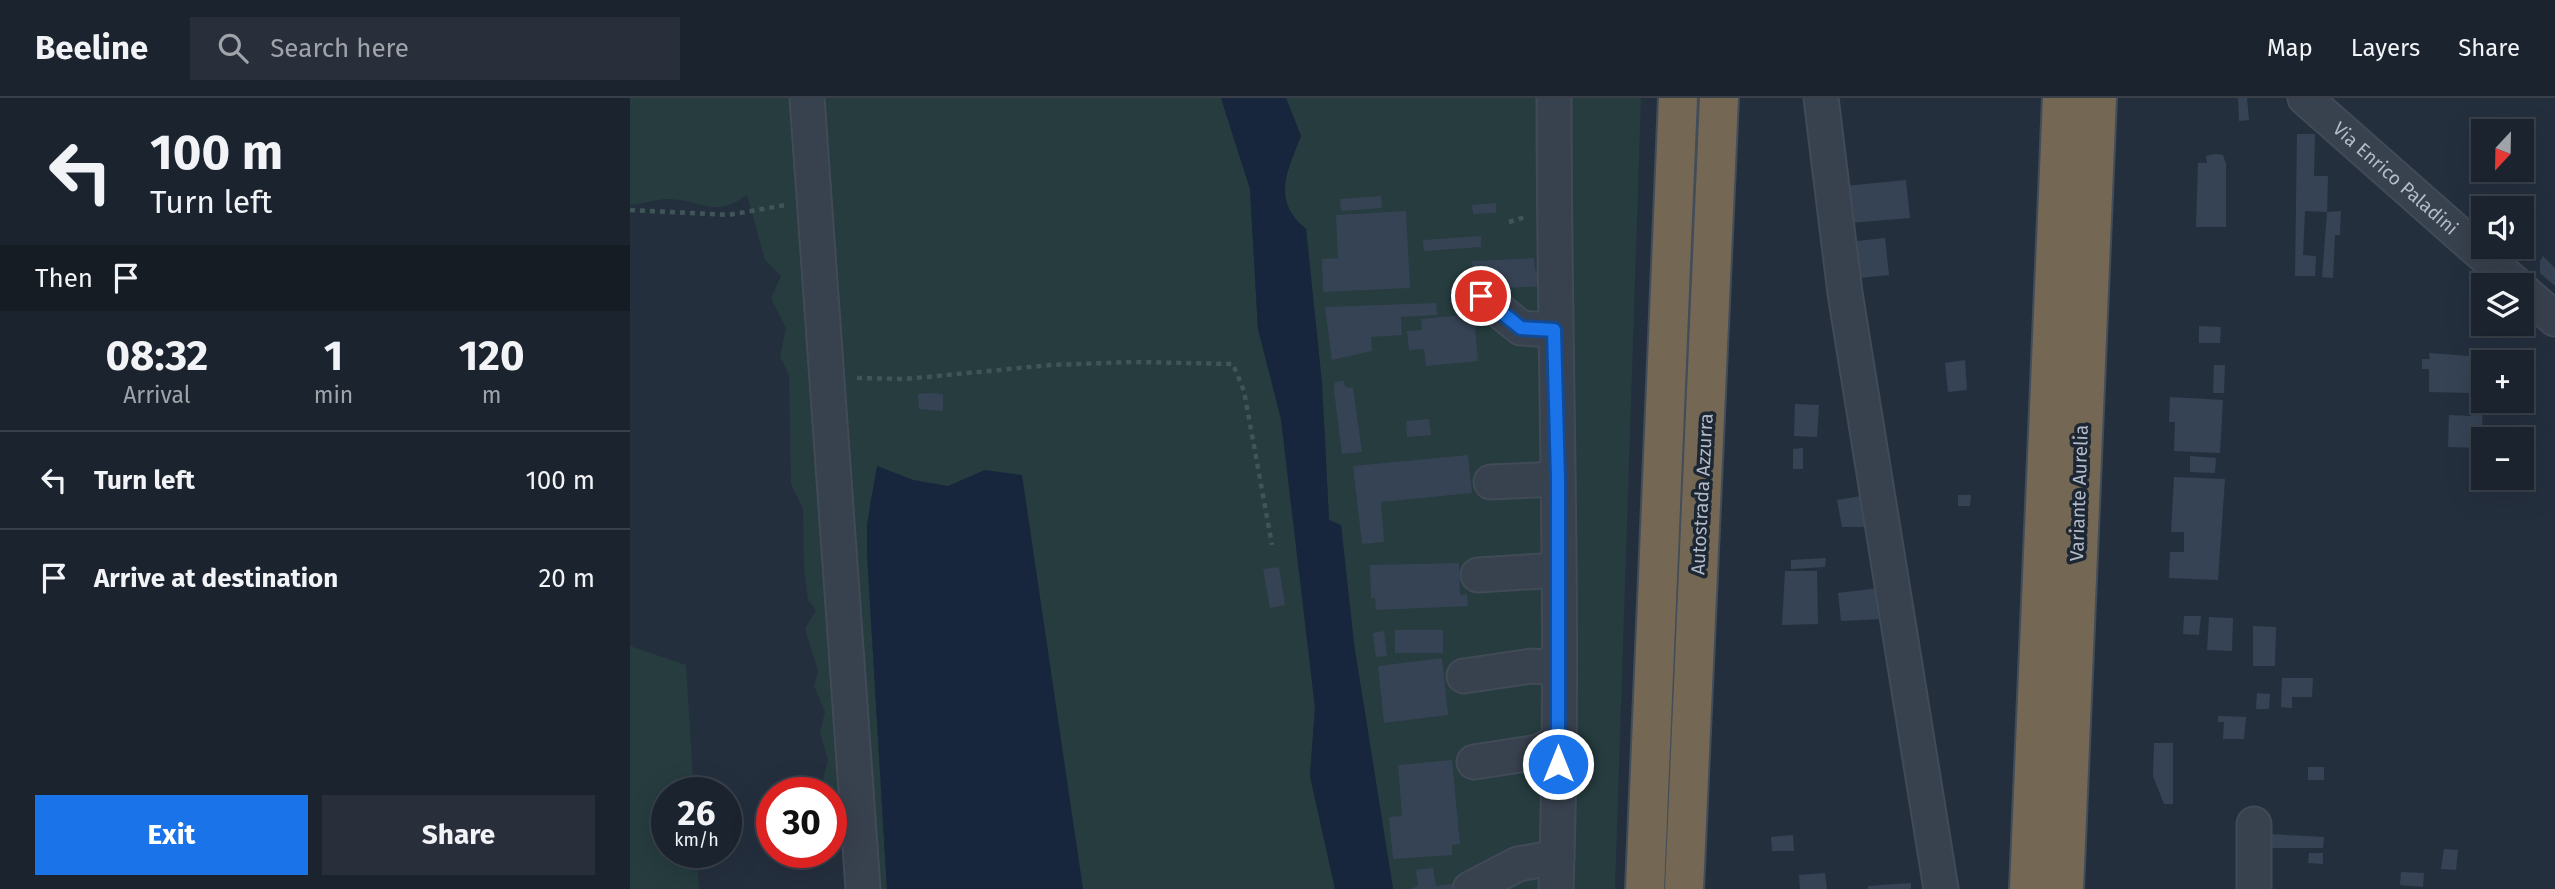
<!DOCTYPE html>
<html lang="en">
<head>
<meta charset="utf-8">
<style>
	body { margin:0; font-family:"Fira Sans",sans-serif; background:#282f3a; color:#f1f3f6; height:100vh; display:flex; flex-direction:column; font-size:26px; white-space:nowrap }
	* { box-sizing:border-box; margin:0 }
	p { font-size:23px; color:#a0a4aa }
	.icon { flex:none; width:38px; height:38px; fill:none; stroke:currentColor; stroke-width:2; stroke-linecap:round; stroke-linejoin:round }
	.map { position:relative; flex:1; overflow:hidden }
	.panel { display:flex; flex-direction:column; background:#1b232e; width:630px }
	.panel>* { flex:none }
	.banner { background:#1b232e; color:#f1f3f6; overflow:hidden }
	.needle { width:46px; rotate:202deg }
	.controls { position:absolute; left:1841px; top:21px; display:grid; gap:14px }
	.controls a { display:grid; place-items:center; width:63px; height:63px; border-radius:0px; background:#1b232e; box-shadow:0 7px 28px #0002,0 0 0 2px #39404a; font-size:35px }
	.speed { position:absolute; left:21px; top:679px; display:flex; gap:14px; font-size:35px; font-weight:700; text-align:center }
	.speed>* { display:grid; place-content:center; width:91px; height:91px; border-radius:50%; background:#1b232e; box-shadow:0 7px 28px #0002,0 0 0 2px #39404a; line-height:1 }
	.speed small { font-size:18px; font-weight:400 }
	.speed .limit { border:10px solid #d22; background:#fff; color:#111 }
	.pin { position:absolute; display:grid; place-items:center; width:60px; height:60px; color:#fff; margin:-30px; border:4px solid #fff; border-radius:50%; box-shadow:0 2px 7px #0007 }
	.me { position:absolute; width:77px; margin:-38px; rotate:0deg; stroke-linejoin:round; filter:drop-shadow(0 0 5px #0008) }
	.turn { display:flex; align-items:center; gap:24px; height:147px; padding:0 35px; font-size:32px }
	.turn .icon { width:91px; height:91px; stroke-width:2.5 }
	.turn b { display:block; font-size:49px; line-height:60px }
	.then { display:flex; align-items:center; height:66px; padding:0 35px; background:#0003; gap:14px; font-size:26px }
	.eta { display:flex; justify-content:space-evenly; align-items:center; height:119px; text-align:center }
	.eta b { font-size:42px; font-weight:700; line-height:49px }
	.action { display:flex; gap:14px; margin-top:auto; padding:14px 35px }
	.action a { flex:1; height:80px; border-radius:0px; background:#1a73e8; color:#fff; font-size:28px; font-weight:700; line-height:80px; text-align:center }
	.action a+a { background:#282f3a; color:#f1f3f6 }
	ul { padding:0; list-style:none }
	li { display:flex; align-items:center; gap:21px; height:98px; padding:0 35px; border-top:2px solid #39404a }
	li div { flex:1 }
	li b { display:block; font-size:26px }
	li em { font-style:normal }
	header { display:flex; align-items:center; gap:42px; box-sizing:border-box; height:98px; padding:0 35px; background:#1b232e; border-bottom:2px solid #39404a }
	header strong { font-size:33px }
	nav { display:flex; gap:38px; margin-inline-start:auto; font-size:24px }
	.search { width:490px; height:63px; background:#282f3a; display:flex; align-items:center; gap:18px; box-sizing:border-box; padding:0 24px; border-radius:0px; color:#a0a4aa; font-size:26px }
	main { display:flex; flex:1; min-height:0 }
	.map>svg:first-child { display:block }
	.green { fill:#263c3f }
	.water { fill:#17263c }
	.building { fill:#364354 }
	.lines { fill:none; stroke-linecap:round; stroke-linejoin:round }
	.minor-casing { stroke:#414a57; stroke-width:37 }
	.highway-casing { stroke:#434c59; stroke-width:42 }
	.path { stroke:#3f5557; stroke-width:4.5; stroke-dasharray:5 5; stroke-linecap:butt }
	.minor { stroke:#38414e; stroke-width:33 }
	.highway { stroke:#746855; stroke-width:38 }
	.route-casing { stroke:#114b97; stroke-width:18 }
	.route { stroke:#1a73e8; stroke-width:12 }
	.labels { text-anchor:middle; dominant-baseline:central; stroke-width:7; stroke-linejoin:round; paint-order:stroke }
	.street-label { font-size:19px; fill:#b4bcc9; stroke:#1d2633 }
</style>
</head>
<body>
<header>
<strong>Beeline</strong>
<div class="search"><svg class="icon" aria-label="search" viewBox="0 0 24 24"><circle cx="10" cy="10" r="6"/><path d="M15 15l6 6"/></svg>Search here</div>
<nav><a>Map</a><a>Layers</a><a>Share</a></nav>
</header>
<main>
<section class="panel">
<div class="banner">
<div class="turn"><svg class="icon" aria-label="left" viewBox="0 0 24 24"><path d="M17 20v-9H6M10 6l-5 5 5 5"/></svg><div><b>100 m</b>Turn left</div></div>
<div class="then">Then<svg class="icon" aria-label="arrive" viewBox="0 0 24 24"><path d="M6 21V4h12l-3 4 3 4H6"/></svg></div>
</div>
<div class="eta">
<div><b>08:32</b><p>Arrival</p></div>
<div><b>1</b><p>min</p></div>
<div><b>120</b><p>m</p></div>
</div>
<ul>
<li><svg class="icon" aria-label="left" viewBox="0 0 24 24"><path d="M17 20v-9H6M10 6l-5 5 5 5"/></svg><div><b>Turn left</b></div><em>100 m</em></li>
<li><svg class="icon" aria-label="arrive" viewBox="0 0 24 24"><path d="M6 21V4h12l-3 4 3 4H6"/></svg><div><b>Arrive at destination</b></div><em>20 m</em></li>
</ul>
<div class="action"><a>Exit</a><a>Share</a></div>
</section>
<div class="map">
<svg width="1925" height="791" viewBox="0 0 1925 791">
	<rect width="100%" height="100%" fill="#242f3e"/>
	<!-- green -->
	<path class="green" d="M 0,0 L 591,0 L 620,91 L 628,231 L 651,321 L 685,609 L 680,678 L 705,791 L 453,791 L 436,684 L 355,372 L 318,389 L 283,382 L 248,369 L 240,405 L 237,455 L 257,791 L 233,791 L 228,712 L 211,709 L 193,681 L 198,662 L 190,634 L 195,614 L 184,588 L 188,573 L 175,531 L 186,512 L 178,502 L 174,470 L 173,411 L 161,386 L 159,277 L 150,258 L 156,230 L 141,200 L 151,178 L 135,162 L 117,97 C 84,121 73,102 38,101 C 27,101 12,106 0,107 Z
		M 656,0 L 1011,0 L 985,791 L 763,791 L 724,546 L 711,427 L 699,422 L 692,286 L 676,131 C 641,102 657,74 671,38 Z
		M 0,548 L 56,567 L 64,695 L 37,695 L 37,754 L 67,754 L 69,791 L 0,791 Z"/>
	<!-- water -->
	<path class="water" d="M 591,0 L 656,0 L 671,38 C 657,74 641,102 676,131 L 692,286 L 699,422 L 711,427 L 724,546 L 763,791 L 705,791 L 680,678 L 685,609 L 651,321 L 628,231 L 620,91 Z
		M 247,368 L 283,382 L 318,388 L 355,372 L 392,377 L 453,791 L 257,791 L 237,455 L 237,427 Z"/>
	<!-- building -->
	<path class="building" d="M 1608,0 L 1617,0 L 1619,22 L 1609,23 Z
		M 1667,36 L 1685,36 L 1684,78 L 1698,78 L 1697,114 L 1711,113 L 1710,137 L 1705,137 L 1703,180 L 1692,179 L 1697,114 L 1675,113 L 1673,157 L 1686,158 L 1685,178 L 1665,178 Z
		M 1584,56 L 1593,57 L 1596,66 L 1596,129 L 1566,129 L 1568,65 L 1577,65 L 1576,58 Z
		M 1276,82 L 1280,120 L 1220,125 L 1215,88 Z
		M 751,98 L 752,110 L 711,113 L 710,101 Z
		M 866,105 L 866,115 L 843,116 L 842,107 Z
		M 776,113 L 780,190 L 693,194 L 692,161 L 708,160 L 706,117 Z
		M 851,138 L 851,149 L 794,153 L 793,142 Z
		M 1255,140 L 1259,177 L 1231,180 L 1227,143 Z
		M 1913,158 L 1925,170 L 1925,188 L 1910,175 L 1910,163 Z
		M 904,160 L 905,173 L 915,172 L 916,188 L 857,191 L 857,180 L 843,181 L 842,163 Z
		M 806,205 L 807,217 L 771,219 L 772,237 L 741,239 L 742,253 L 702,262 L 695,209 Z
		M 844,216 L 848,263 L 796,268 L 794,251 L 779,252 L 777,233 L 792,232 L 791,221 Z
		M 1569,228 L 1591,229 L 1590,245 L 1569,245 Z
		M 1799,255 L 1853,259 L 1852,350 L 1818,349 L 1819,317 L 1841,318 L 1840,295 L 1799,294 L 1799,271 L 1792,271 L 1792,261 L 1800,261 Z
		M 1335,262 L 1337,292 L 1318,294 L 1315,265 Z
		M 1584,267 L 1595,267 L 1594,295 L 1583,295 Z
		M 714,283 L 715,289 L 723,290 L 732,354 L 712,356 L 704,292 L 705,284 Z
		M 299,295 L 313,296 L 313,313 L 289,311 L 288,296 Z
		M 1540,299 L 1593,302 L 1590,355 L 1544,353 L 1545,324 L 1539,324 Z
		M 1165,306 L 1189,307 L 1187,339 L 1164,338 Z
		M 799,321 L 801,337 L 777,339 L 776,323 Z
		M 1173,350 L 1173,371 L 1163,371 L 1163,351 Z
		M 838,357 L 842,395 L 751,404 L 754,444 L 732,446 L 723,368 Z
		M 1560,358 L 1586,360 L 1585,375 L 1560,374 Z
		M 1544,379 L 1595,381 L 1588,482 L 1539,480 L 1540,454 L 1554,454 L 1554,434 L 1541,434 Z
		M 1237,397 L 1243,429 L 1212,429 L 1207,402 Z
		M 1328,397 L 1341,397 L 1340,408 L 1328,408 Z
		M 1196,460 L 1195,469 L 1161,471 L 1161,462 Z
		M 829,465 L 830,497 L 837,496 L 838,508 L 746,512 L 745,500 L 741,500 L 740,467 Z
		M 649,469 L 655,507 L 640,510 L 633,471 Z
		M 1155,473 L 1187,473 L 1188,526 L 1152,527 Z
		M 1248,490 L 1251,521 L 1211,523 L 1208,495 Z
		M 1554,518 L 1571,518 L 1569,537 L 1553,536 Z
		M 1579,519 L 1603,520 L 1602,553 L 1577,552 Z
		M 1623,528 L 1646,529 L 1645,568 L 1623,568 Z
		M 765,532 L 813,532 L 813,555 L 765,555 Z
		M 754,533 L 757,558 L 746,559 L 743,535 Z
		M 812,560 L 818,617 L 754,625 L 748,568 Z
		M 1652,580 L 1683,580 L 1682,599 L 1662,599 L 1662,610 L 1651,609 Z
		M 1627,595 L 1640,596 L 1639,611 L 1626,611 Z
		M 1588,618 L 1616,619 L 1614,641 L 1593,641 L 1594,624 L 1588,624 Z
		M 1524,645 L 1543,645 L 1543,706 L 1534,706 L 1523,678 Z
		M 822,662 L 830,746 L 822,747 L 822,757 L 763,761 L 759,719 L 772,718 L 768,667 Z
		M 1678,669 L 1694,669 L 1694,682 L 1678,682 Z
		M 1640,736 L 1694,739 L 1693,750 L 1639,750 Z
		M 1163,737 L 1164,753 L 1142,753 L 1141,739 Z
		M 1814,751 L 1828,752 L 1826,772 L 1811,771 Z
		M 1679,755 L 1693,755 L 1693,766 L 1678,765 Z
		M 803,770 L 806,788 L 821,786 L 822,791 L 780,791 L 788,788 L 786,772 Z
		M 1771,774 L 1794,775 L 1793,789 L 1770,787 Z
		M 1195,775 L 1197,791 L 1170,791 L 1169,777 Z
		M 1281,785 L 1281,791 L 1238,791 L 1238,788 Z"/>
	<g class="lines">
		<defs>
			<g id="minor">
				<path d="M 177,0 L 233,791"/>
				<path d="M 924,0 C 924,263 935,528 926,791"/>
				<path d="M 1191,0 L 1215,195 L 1311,791"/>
				<path id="s1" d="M 1675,0 L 1887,187"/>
				<path d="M 1892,192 L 1925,221"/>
				<path d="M 851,198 L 891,230 L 924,232"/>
				<path d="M 861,384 L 928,381"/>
				<path d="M 848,477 L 928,472"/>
				<path d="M 834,578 L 902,568 L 928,570"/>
				<path d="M 844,664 L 909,654 L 928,643"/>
				<path d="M 840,791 L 888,766 L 927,759"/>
				<path d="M 1624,791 L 1624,726"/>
			</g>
			<path id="highway" d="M 1015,791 L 1048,0
				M 1054,791 L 1089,0
				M 1399,791 L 1432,0
				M 1434,791 L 1467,0"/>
		</defs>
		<!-- minor casing -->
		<use href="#minor" class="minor-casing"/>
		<!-- highway casing -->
		<use href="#highway" class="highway-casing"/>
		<!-- path -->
		<path class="path" d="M 0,112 L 98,117 L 156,107
			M 879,124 L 895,119
			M 227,280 L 275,281 L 421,267 L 503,264 L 603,266 L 614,293 L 642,447"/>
		<!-- minor -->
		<use href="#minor" class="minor"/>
		<!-- highway -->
		<use href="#highway" class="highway"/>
	</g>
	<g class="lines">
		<defs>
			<path id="route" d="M 851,198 L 891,230 L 924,232 L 928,381 L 928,666"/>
		</defs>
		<!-- route casing -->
		<use href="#route" class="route-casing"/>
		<!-- route -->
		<use href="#route" class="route"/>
	</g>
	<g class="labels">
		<!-- street labels -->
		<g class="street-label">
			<text stroke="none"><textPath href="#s1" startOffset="121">Via Enrico Paladini</textPath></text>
			<text transform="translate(1449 395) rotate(-88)">Variante Aurelia</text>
			<text transform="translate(1072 396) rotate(-87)">Autostrada Azzurra</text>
		</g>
	</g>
</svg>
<div class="controls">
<a><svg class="needle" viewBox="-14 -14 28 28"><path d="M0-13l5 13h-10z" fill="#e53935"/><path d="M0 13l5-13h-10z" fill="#a0a4aa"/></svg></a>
<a><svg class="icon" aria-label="sound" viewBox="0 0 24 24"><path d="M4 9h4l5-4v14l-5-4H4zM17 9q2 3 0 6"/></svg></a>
<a><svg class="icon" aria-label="layers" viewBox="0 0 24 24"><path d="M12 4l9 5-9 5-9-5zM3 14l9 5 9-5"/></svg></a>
<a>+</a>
<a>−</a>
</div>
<div class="speed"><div>26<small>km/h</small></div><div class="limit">30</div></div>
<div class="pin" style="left:851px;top:198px;background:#d93025"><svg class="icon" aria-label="arrive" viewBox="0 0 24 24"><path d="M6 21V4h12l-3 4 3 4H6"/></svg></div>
<svg class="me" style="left:928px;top:666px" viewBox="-20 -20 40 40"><circle r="17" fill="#1a73e8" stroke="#fff" stroke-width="3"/><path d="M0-11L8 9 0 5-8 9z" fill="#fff"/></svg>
</div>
</main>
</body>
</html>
